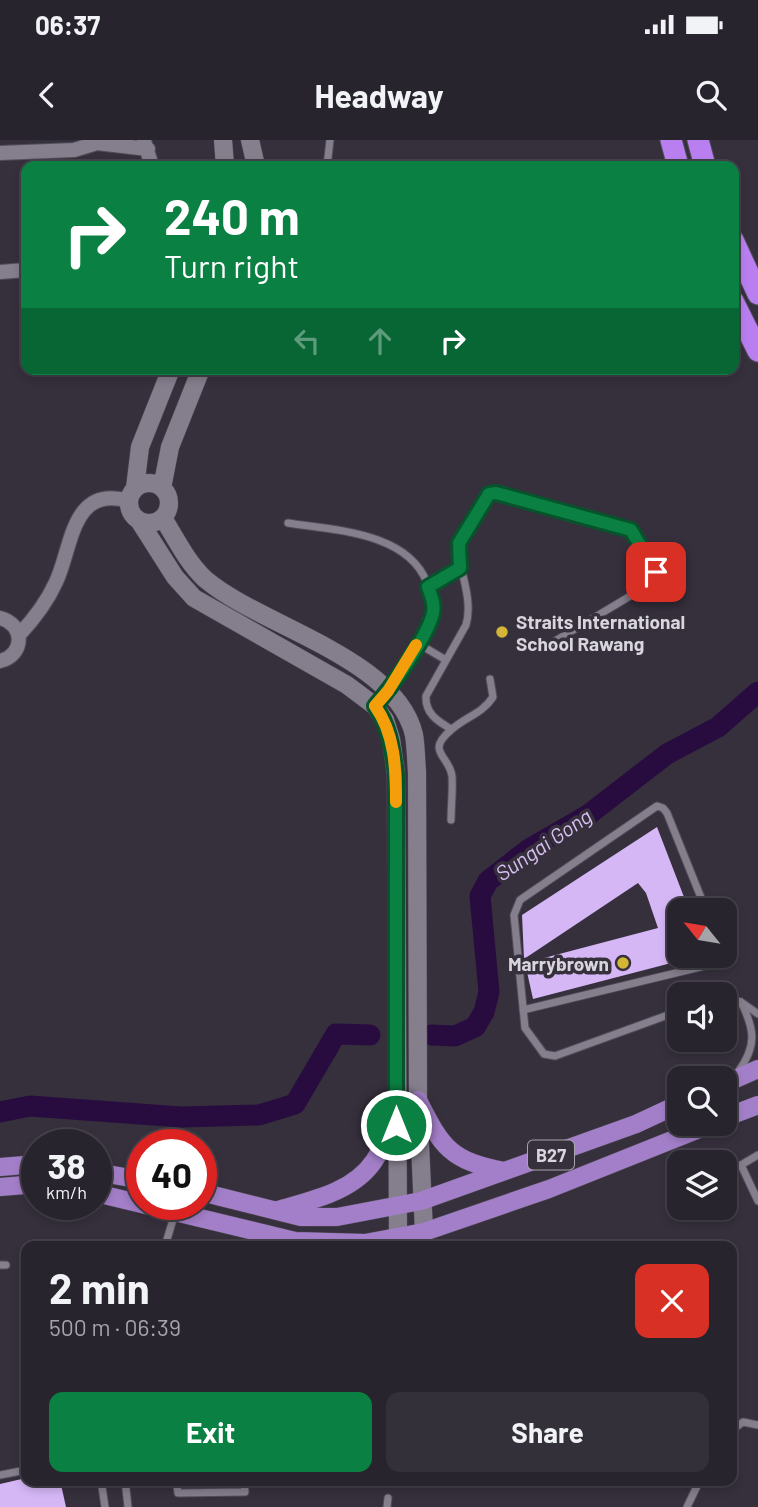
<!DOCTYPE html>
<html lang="en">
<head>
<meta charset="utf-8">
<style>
	body { margin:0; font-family:Barlow,sans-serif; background:#34303a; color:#f1f3f6; height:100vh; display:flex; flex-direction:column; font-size:26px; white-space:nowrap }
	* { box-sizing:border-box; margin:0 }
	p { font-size:23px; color:#a5a4aa }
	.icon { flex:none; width:38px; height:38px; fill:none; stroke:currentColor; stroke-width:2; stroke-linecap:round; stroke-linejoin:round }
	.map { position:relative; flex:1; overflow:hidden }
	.details { position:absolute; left:21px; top:1101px; width:716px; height:245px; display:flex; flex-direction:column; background:#28242e; border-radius:14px; box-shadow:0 4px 10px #0003,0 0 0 2px #44414a }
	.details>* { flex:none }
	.banner { position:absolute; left:21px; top:21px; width:718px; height:214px; border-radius:14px; box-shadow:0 4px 10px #0003,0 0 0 2px #44414a; background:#0b8043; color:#fff; overflow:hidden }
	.needle { width:46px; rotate:300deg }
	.controls { position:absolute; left:667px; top:758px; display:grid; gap:14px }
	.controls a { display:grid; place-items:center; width:70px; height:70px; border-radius:14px; background:#28242e; box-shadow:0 4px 10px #0003,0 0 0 2px #44414a; font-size:35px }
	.speed { position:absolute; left:21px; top:989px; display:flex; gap:14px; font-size:35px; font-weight:700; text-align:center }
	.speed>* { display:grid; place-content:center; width:91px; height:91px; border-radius:50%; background:#28242e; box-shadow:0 4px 10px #0003,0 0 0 2px #44414a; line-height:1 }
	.speed small { font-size:18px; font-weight:400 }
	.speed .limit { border:10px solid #d22; background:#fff; color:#111 }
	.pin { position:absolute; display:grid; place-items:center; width:60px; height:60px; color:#fff; margin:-30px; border-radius:14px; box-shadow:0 4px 10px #0006 }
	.me { position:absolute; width:77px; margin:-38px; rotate:0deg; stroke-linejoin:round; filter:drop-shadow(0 0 5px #0008) }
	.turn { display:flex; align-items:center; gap:24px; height:147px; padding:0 28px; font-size:32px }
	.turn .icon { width:91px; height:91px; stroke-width:2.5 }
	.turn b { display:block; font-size:49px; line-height:60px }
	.lanes { display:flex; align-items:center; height:66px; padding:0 28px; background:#0003; justify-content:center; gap:35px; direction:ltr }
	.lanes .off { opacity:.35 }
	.round { display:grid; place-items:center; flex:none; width:74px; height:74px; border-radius:14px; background:#34303a }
	.head { display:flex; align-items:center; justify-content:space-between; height:119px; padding:0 28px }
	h1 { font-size:42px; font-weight:700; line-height:52px }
	.button { display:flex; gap:14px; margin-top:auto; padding:14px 28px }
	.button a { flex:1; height:80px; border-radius:14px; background:#0b8043; color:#fff; font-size:28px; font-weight:700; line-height:80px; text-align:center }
	.button a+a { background:#34303a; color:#f1f3f6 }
	.status { display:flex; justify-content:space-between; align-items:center; height:49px; padding:0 35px; background:#28242e; direction:ltr }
	.status svg { height:19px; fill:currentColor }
	header { display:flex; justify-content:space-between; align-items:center; height:91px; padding:0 28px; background:#28242e; font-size:32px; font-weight:700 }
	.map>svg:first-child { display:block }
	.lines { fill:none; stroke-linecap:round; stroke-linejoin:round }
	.river { stroke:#280c3f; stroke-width:21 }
	.building { fill:#d5b7f6 }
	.lane-casing { stroke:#524d58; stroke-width:9 }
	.street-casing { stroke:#524d58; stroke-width:16 }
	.secondary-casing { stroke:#524d58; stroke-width:19 }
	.primary-casing { stroke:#524d58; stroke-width:19 }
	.highway-casing { stroke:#524d58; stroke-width:23 }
	.lane { stroke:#857e8d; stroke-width:7 }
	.street { stroke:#857e8d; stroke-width:14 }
	.secondary { stroke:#857e8d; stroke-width:18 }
	.primary { stroke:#a47fc9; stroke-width:18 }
	.highway { stroke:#b97ff1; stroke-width:21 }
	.route-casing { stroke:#07532c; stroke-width:18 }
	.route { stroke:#0b8043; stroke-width:12 }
	.slow { stroke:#f59e0b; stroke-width:12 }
	.poi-dot { fill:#d3b635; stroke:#36303d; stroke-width:2.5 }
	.labels { text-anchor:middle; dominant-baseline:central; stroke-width:7; stroke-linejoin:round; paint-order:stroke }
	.shield { fill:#36303d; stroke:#a7a4ad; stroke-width:2 }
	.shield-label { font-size:18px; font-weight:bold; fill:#d8d5dd }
	.poi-label { font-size:19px; font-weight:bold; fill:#d8d5dd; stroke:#36303d; text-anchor:start }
	.water-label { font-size:21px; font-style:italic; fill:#d9c1f3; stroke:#36303d }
</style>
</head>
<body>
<div class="status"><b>06:37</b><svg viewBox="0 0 49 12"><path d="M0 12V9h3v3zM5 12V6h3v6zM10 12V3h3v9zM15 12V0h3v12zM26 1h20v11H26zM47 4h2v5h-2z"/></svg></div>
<header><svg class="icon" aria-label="back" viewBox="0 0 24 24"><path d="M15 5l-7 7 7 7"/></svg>Headway<svg class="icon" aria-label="search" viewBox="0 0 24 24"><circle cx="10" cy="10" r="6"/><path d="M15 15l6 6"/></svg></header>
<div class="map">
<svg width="758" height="1367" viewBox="0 0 758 1367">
	<rect width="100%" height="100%" fill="#36303d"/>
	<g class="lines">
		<!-- river -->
		<path class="river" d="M 431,895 L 455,896 L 475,887 L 484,872 L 489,852 L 480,756 L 488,741 L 529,709 L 588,675 L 667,614 L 718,587 L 758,552
			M 0,972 L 30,966 L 181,977 L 259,975 L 295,964 L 336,894 L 370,895"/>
	</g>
	<!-- building -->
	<path class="building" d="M 657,687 L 689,770 L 679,770 L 679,821 L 533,859 L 525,823 L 658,788 L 646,753 L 638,743 L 524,819 L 522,775 Z
		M 26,1338 L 26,1340 L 60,1340 L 66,1367 L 0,1367 L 0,1344 Z"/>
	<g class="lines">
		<defs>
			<path id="lane" d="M 327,26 L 330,0
				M 288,383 C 333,390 408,392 427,443 C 431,455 434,463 432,475 L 389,550
				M 428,447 L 460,428
				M 417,503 L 446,520
				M 451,589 C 437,581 425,573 426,556 L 466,485 C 473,461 461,433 457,409 L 489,354 L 496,353 L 631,390 L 656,432 L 652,443 L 545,507
				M 451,680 C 451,666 453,650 452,636 C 449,615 425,612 451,590 C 465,577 482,574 493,557 L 490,539
				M 724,858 L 741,862 L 758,874
				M 523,870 L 717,823 L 723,816
				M 679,871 L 555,916 L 544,914 L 525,888 L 514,775 L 520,760 L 657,666 L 663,668 L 667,673 L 706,770
				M 738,932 C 757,906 755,890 741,862
				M 758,1015 L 741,1025 L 758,1061
				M 165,1106 L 175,1073
				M 0,1125 L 6,1125
				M 732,1290 L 743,1282 L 758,1285
				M 0,1335 L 26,1330
				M 101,1340 L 105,1367
				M 125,1340 L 128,1367
				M 176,1340 L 178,1353 L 245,1352 L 244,1340
				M 387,1367 L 388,1358
				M 687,1367 L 700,1340"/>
			<path id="street" d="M 144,1 L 152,26
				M 0,13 L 74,10 L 97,3 L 148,9
				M 0,132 L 26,130
				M 0,478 C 25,484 25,515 0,521
				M 19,495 C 34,479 47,462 56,442 C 72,409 71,344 128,361"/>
			<path id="secondary" d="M 223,0 L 225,26
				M 250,0 L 256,26
				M129 363a20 20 0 1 1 40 0a20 20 0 1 1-40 0Z
				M 135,348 L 140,307 L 171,229
				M 162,348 L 170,307 L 201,229
				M 163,378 C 176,399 187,422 205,439 C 260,486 397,518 414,595 C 416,607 416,620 417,632 L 418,960 L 424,1092
				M 140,382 L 175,437 L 194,458 L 347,545 L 375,566 L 385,580 L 391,599 L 396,634 L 398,1097"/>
			<path id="primary" d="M 724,944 L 758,929
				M 418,960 C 442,1008 451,1021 504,1031
				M 724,978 L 758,965
				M 0,1027 L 37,1024
				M 96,1032 L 142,1040
				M 0,1047 L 37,1044
				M 201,1052 L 301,1077 L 337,1077 L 421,1061 L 636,984 L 679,964
				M 96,1053 L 295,1101 L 365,1103 L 424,1092 L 549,1049 L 712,984
				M 278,1070 C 312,1060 353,1052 374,1021 C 386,1003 391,978 396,958"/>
			<path id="highway" d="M 671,0 L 678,26
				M 698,0 L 705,26
				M 733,100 L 758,154
				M 733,161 L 758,211"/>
		</defs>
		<!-- lane casing -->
		<use href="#lane" class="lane-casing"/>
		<!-- street casing -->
		<use href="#street" class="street-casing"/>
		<!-- secondary casing -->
		<use href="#secondary" class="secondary-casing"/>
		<!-- primary casing -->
		<use href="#primary" class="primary-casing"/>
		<!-- highway casing -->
		<use href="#highway" class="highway-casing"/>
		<!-- lane -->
		<use href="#lane" class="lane"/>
		<!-- street -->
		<use href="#street" class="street"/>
		<!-- secondary -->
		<use href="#secondary" class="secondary"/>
		<!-- primary -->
		<use href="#primary" class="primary"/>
		<!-- highway -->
		<use href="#highway" class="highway"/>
	</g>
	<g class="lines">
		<defs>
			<path id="route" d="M 396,985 L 396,634 C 392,608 390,587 375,566 C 391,548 428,496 433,473 C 435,463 431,456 428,447 L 460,428 L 459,403 L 489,354 L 496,353 L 631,390 L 656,432"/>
		</defs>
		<!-- route casing -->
		<use href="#route" class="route-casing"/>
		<!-- route -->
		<use href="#route" class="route"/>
		<!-- slow -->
		<path class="slow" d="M 396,662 C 396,628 395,594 375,566 L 388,551 L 416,505"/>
	</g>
	<!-- markers -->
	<g class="poi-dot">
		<circle cx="502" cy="492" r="7"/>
		<circle cx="623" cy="823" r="7"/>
	</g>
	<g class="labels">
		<!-- shield labels -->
		<rect class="shield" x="528" y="1000.5" width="46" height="29" rx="5"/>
		<g class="shield-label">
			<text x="551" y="1015">B27</text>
		</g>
		<!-- poi labels -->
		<g class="poi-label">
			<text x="516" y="481">Straits International<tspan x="516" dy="22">School Rawang</tspan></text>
			<text x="609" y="823" text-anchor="end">Marrybrown</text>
		</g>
		<!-- water labels -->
		<g class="water-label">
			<text transform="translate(543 704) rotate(-34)">Sungai Gong</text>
		</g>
	</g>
</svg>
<div class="controls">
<a><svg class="needle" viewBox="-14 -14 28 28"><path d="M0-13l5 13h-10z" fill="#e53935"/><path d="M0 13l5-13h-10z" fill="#a5a4aa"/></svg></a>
<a><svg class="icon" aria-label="sound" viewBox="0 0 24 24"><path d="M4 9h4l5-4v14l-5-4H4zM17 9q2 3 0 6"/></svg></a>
<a><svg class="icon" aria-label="search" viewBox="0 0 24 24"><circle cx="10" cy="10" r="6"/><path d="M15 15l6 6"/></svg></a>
<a><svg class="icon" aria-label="layers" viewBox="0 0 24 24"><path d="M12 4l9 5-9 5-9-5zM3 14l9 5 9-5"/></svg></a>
</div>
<div class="speed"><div>38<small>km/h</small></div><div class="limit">40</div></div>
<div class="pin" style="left:656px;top:432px;background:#d93025"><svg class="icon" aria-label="arrive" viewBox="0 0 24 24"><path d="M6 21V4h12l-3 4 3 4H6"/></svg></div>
<svg class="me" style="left:396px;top:985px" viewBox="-20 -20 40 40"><circle r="17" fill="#0b8043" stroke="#fff" stroke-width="3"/><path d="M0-11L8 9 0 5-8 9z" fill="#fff"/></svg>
<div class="banner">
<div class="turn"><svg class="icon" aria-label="right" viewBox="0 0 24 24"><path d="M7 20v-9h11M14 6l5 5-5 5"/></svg><div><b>240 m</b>Turn right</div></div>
<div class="lanes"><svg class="icon off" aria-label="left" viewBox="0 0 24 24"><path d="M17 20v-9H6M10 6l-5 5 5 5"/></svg><svg class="icon off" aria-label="ahead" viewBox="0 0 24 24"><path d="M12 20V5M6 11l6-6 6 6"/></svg><svg class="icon" aria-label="right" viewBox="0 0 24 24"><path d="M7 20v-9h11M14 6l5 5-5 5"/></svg></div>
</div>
<section class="details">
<div class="head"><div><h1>2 min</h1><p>500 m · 06:39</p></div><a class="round" style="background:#d93025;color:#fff"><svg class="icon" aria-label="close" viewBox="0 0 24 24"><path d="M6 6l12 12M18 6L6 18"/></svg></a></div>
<div class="button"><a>Exit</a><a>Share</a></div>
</section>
</div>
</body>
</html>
